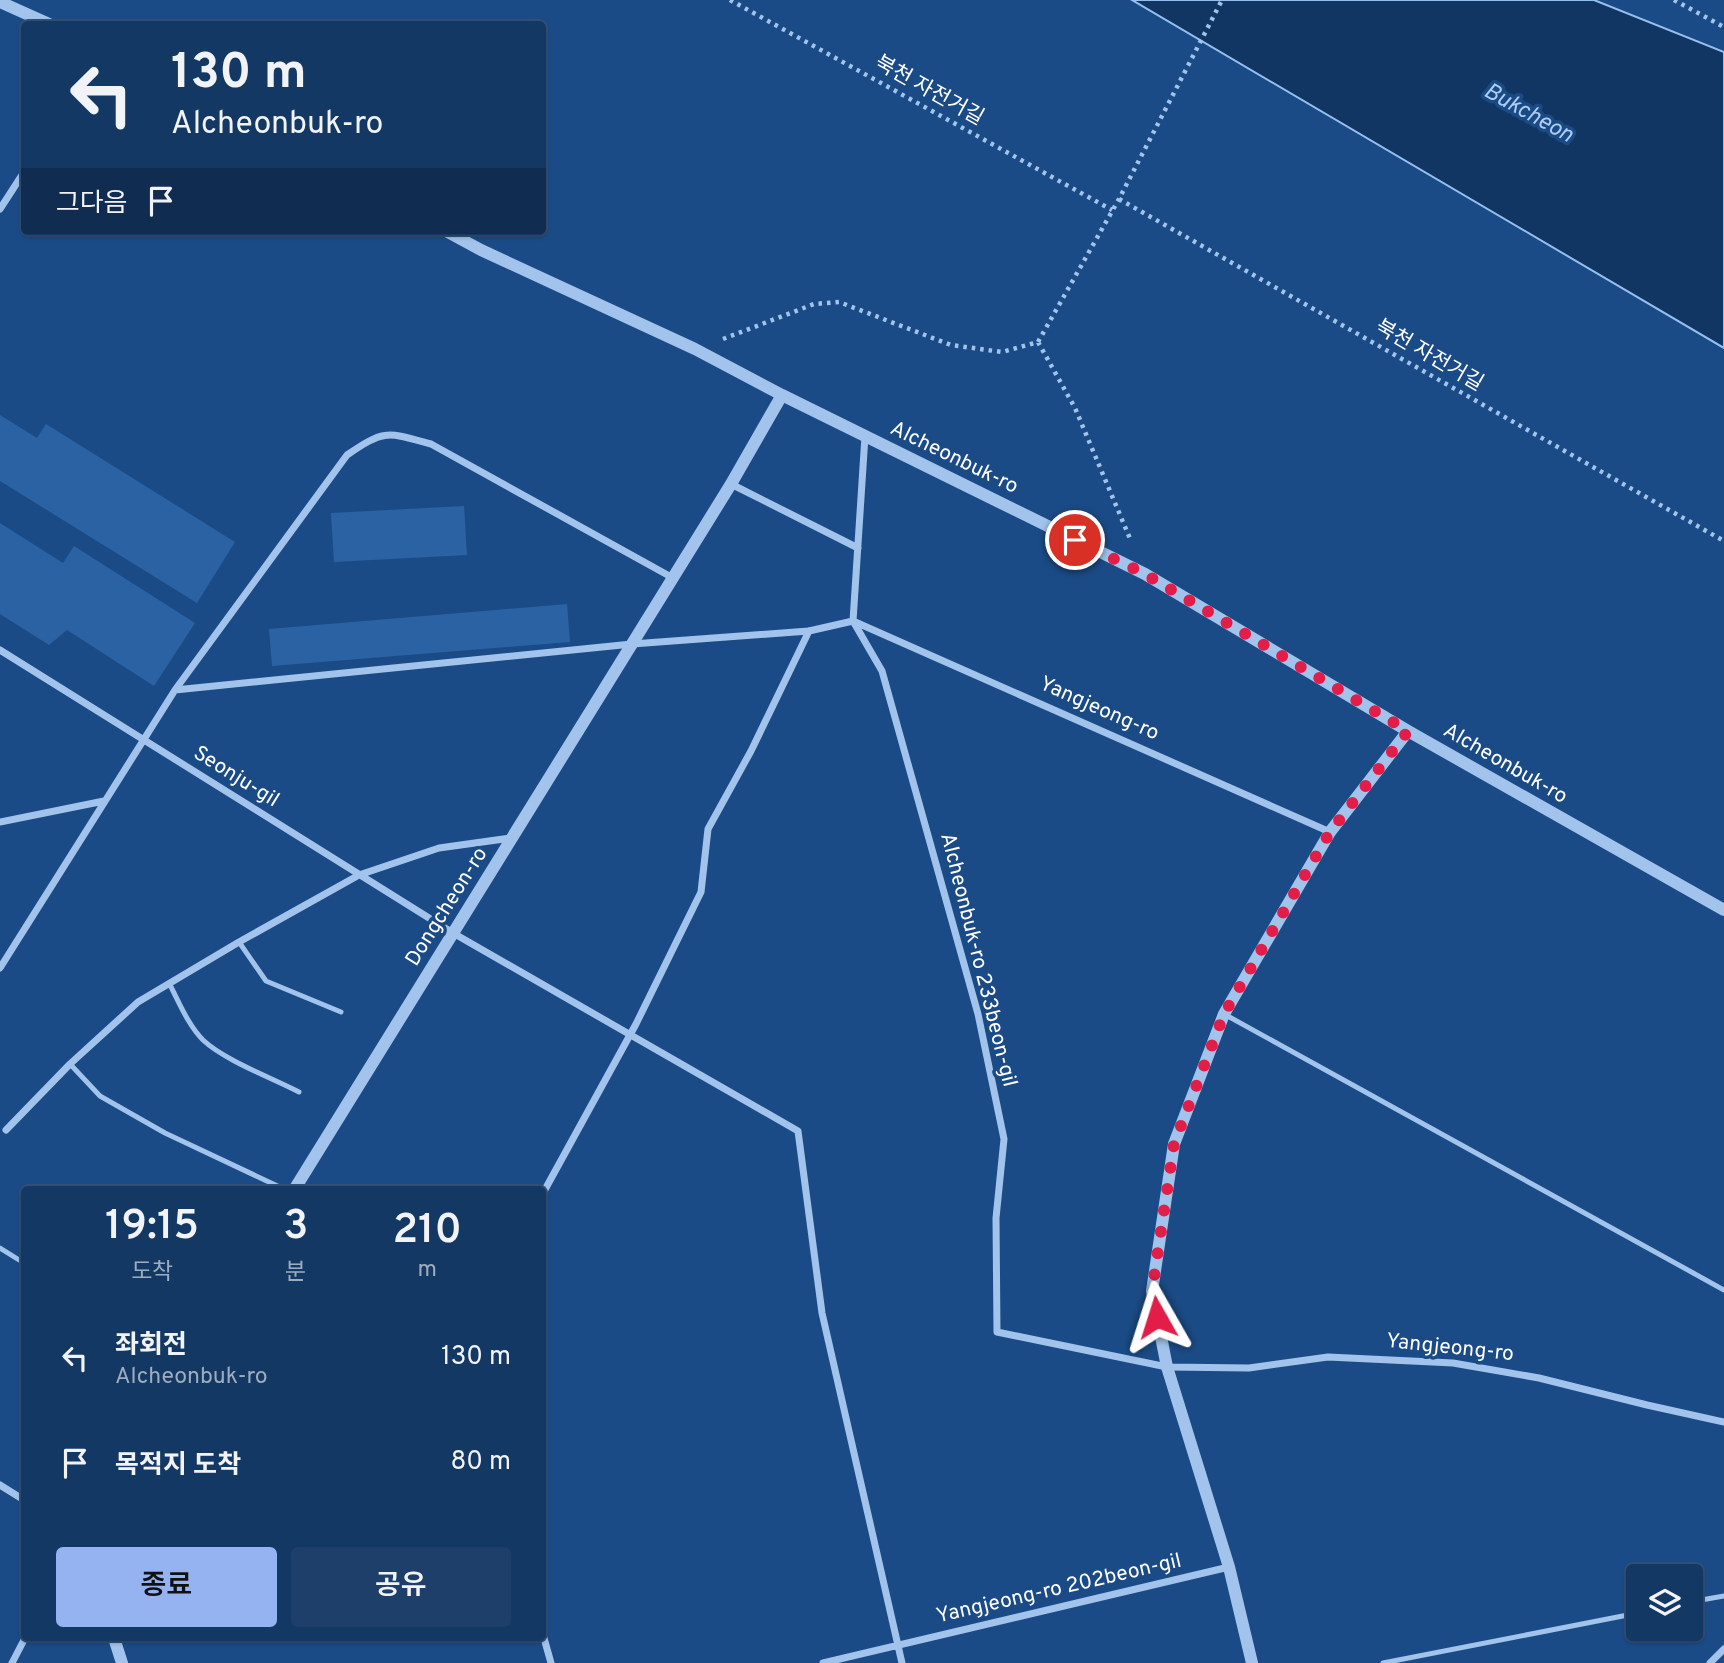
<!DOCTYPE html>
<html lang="ko">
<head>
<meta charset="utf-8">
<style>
	body { margin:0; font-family:Overpass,"Noto Sans KR",sans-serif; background:#1d3f6a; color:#f1f3f6; height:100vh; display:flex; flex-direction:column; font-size:26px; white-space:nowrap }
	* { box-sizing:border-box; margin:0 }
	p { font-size:23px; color:#9dacbf }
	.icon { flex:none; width:38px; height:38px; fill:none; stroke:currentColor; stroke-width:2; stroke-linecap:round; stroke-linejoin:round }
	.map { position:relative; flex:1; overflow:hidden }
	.details { position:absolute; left:21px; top:1186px; width:525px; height:455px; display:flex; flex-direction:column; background:#143864; border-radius:7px; box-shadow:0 2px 5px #0004,0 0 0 2px #335278 }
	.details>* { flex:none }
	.hud { position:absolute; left:21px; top:21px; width:525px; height:214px; border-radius:7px; box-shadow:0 2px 5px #0004,0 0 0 2px #335278; background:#143864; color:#f1f3f6; overflow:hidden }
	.controls { position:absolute; left:1626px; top:1564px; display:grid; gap:14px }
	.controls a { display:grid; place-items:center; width:77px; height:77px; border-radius:7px; background:#143864; box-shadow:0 2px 5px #0004,0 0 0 2px #335278; font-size:35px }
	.pin { position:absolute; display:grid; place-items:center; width:60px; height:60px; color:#fff; margin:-30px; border:4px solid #fff; border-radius:50%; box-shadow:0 2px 7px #0007 }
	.me { position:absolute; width:77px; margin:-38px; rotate:354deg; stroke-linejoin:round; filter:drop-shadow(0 0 5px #0008) }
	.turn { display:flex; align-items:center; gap:24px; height:147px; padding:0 35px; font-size:32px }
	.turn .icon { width:91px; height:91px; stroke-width:2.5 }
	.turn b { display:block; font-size:49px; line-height:60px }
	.then { display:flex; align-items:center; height:66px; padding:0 35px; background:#0003; gap:14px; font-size:26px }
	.eta { display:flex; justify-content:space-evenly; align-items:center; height:119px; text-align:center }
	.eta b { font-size:42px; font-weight:600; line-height:49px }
	.action { display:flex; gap:14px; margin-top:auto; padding:14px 35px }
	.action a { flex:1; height:80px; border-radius:7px; background:#95b2f1; color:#111; font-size:28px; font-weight:600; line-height:80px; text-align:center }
	.action a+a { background:#1d3f6a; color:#f1f3f6 }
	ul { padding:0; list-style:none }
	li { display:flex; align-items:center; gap:21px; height:105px; padding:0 35px }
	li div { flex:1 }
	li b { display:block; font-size:26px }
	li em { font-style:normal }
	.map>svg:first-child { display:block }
	.water { fill:#123664; stroke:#95bfee; stroke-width:2 }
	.building { fill:#2a62a4 }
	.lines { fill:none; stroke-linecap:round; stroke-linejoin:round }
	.path { stroke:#a2c4ec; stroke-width:4.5; stroke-dasharray:3.5 5; stroke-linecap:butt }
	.service { stroke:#a2c4ec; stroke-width:5 }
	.minor { stroke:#a2c4ec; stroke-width:7 }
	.tertiary { stroke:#a2c4ec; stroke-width:12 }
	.route { stroke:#e11d48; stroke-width:12; stroke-dasharray:0 21.6 }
	.labels { text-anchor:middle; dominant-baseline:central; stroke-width:7; stroke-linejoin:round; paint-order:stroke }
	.street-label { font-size:21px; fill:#fff; stroke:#1b4b86 }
	.water-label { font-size:23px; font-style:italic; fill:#aecef3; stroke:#1b4b86 }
</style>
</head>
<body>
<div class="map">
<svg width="1724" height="1663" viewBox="0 0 1724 1663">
	<rect width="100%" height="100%" fill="#1b4b86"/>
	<!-- water -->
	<path class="water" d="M 1132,0 L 1594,0 L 1724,52 L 1724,348 Z"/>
	<!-- building -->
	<path class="building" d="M 0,415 L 37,438 L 46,424 L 235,542 L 197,603 L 0,481 Z
		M 464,506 L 467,555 L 334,562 L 331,513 Z
		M 0,523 L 63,563 L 74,546 L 195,623 L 154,686 L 67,630 L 49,645 L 0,614 Z
		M 567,604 L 570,642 L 272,666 L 269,629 Z"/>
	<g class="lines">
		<!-- path -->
		<path class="path" d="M 730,0 L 1112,210
			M 1674,0 L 1724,27
			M 1119,199 L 1724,541
			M 723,339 L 814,304 L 839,302 L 951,345 L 1002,352 L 1038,342 L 1075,408 L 1131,541
			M 1038,342 L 1119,199 L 1222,0"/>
		<!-- service -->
		<path class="service" d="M 239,942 L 266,981 L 341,1012
			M 169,983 C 179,1002 188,1025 203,1040 C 224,1060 272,1078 299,1092
			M 1224,1014 L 1724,1290
			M 70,1064 L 100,1096 L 165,1133 L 286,1190
			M 0,1248 L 24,1263
			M 1690,1602 L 1724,1596
			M 1383,1663 L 1638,1613"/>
		<!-- minor -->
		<path class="minor" d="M 0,209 L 24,172
			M 865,436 L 853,621 L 882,671 L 978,1014 L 1004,1139 L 996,1218 L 997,1332 L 1167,1367 L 1249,1368 L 1328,1357 L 1453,1363 L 1539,1378 L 1647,1405 L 1724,1422
			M 731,484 L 858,548
			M 0,650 L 453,933 L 798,1131 L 822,1313 L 902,1663
			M 175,690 L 347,455 C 385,429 387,432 431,444 L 673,578
			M 0,822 L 104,801
			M 0,968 L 175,690 L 632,644 L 809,631 L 853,621 L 1330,832
			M 6,1130 L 70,1064 L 138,1002 L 239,942 L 359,875 L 439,848 L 511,838
			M 542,1195 L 636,1024 L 701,892 L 708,829 L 751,751 L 809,631
			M 0,1485 L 24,1500
			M 542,1631 L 551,1663
			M 12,1663 L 25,1638
			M 823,1663 L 1229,1567
			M 1710,1663 L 1724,1649"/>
		<!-- tertiary -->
		<path class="tertiary" d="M 0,2 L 49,24
			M 446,231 L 481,250 L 695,349 L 782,395 L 1145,574 L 1408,731 L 1724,910
			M 294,1190 L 731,484 L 782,395
			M 114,1638 L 122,1663
			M 1252,1663 L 1229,1567 L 1167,1367 L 1152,1291 L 1174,1144 L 1224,1014 L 1330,832 L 1408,731"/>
	</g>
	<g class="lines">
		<!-- route -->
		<path class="route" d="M 1075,540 L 1145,574 L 1408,731 L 1330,832 L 1224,1014 L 1174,1144 L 1152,1291 L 1157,1317"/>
	</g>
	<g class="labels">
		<!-- street labels -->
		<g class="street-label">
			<text transform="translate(929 91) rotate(29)">북천 자전거길</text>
			<text transform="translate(1429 356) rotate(30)">북천 자전거길</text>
			<text transform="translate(954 458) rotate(26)">Alcheonbuk-ro</text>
			<text transform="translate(1099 709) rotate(24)">Yangjeong-ro</text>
			<text transform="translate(1505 764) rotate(30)">Alcheonbuk-ro</text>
			<text transform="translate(236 777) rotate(32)">Seonju-gil</text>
			<text transform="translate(447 907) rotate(-58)">Dongcheon-ro</text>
			<text transform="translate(978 960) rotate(76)">Alcheonbuk-ro 233beon-gil</text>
			<text transform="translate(1450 1348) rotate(6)">Yangjeong-ro</text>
			<text transform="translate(1059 1589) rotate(-13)">Yangjeong-ro 202beon-gil</text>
		</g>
		<!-- water labels -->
		<g class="water-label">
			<text transform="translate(1528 114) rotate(29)">Bukcheon</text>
		</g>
	</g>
</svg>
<div class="controls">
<a><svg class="icon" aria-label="layers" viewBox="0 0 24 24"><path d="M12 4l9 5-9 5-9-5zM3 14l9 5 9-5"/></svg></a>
</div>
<div class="pin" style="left:1075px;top:540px;background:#d93025"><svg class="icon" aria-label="arrive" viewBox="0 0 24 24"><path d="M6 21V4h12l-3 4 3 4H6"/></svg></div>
<svg class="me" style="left:1157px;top:1317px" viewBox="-20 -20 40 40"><path d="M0-17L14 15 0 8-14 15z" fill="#e11d48" stroke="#fff" stroke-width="4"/></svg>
<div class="hud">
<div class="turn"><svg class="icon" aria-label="left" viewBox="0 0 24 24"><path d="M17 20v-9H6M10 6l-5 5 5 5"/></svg><div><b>130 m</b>Alcheonbuk-ro</div></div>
<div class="then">그다음<svg class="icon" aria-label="arrive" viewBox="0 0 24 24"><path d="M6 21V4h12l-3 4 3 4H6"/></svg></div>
</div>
<section class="details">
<div class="eta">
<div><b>19:15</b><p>도착</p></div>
<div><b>3</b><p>분</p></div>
<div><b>210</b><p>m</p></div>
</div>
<ul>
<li><svg class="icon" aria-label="left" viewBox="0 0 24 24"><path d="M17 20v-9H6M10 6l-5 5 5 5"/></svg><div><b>좌회전</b><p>Alcheonbuk-ro</p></div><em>130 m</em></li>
<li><svg class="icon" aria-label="arrive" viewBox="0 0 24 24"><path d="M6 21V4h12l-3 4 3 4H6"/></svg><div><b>목적지 도착</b></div><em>80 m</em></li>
</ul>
<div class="action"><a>종료</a><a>공유</a></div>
</section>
</div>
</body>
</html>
